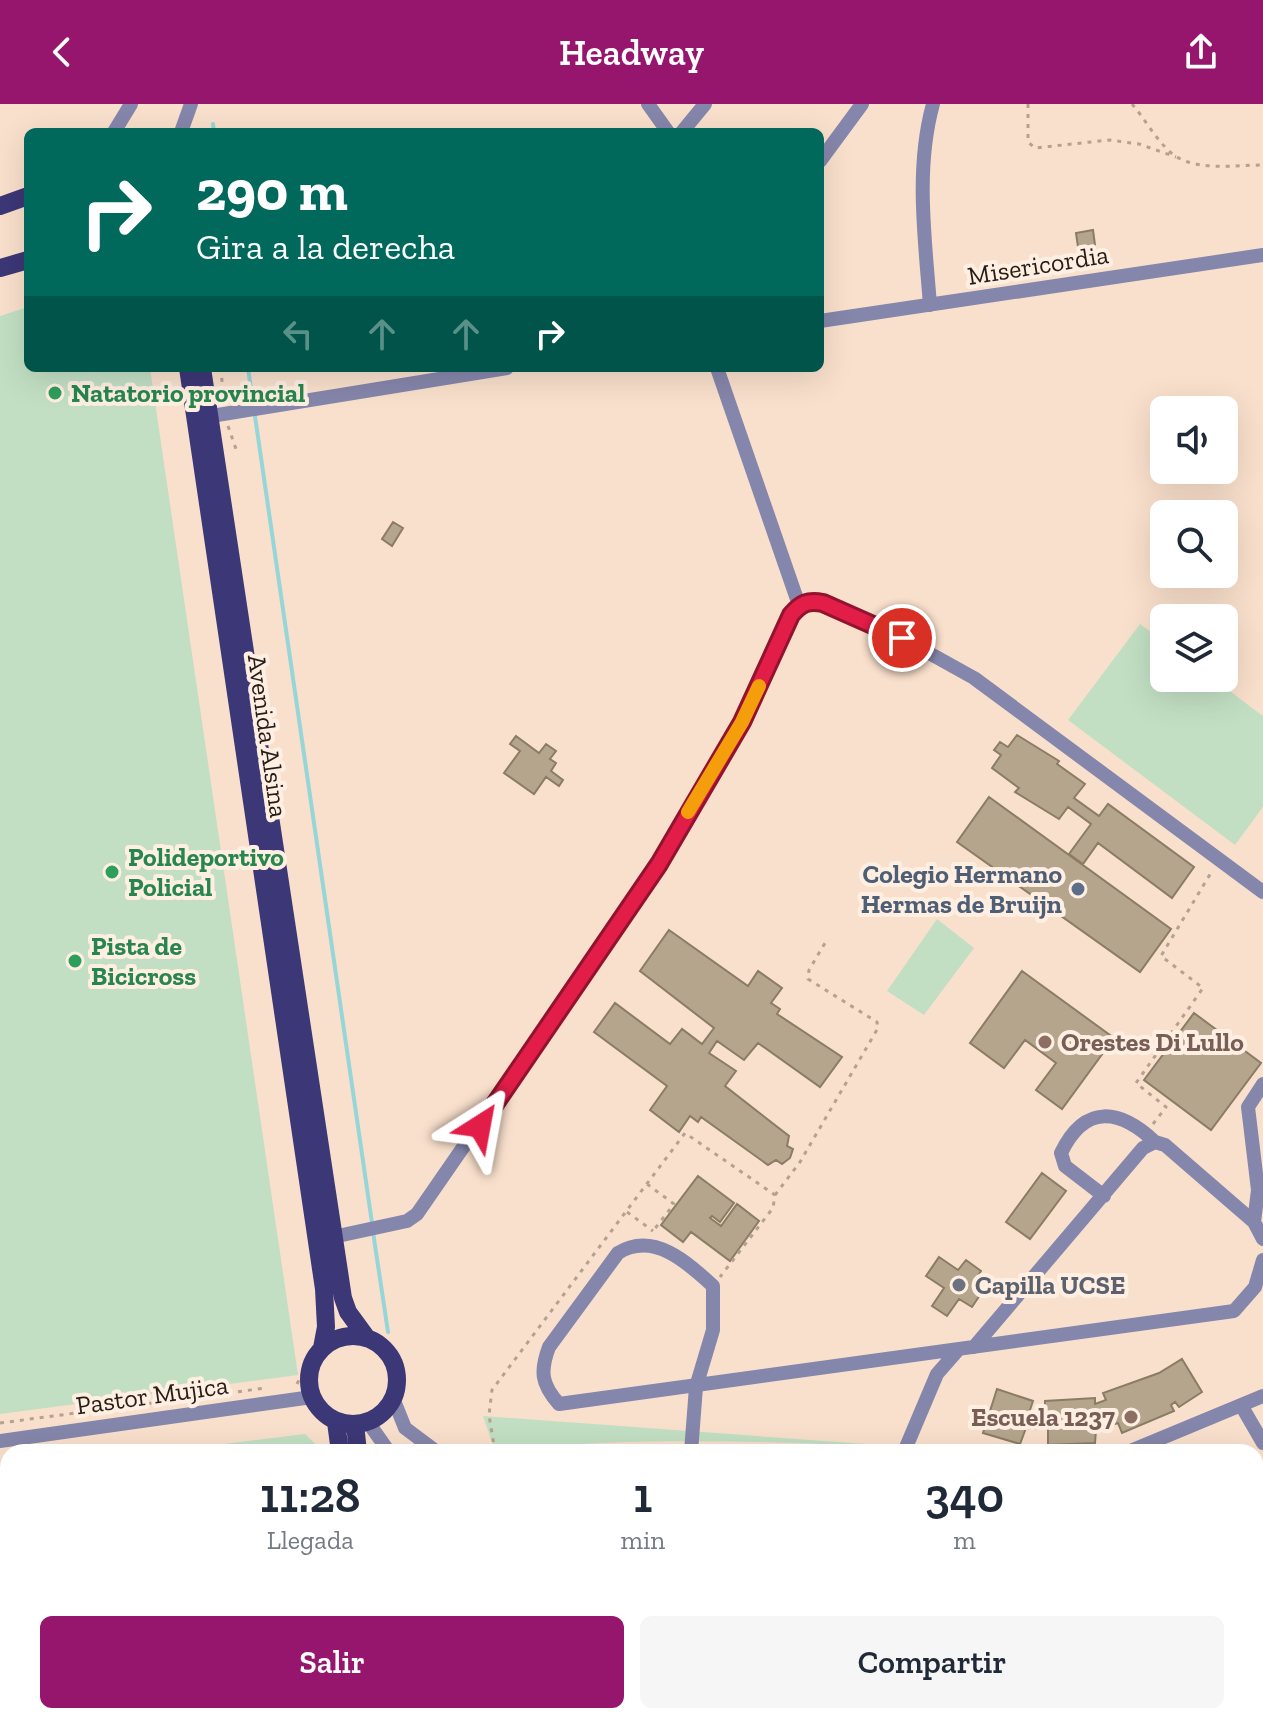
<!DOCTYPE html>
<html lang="es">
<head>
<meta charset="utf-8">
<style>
	body { margin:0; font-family:"Zilla Slab",serif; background:#f6f6f7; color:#1f2937; height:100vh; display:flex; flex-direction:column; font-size:30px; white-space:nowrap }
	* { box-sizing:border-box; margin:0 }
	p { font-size:26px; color:#747a83 }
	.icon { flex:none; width:44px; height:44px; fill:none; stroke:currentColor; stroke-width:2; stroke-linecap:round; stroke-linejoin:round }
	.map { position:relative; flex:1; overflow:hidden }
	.drawer { position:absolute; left:0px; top:1340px; width:1264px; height:280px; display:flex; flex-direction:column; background:#fff; border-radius:24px 24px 0 0; box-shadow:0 8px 32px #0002 }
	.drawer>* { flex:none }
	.banner { position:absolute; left:24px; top:24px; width:800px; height:244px; border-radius:12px; box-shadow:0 8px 32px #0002; background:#00695c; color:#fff; overflow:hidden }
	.tools { position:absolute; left:1150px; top:292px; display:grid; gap:16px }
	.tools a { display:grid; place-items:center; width:88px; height:88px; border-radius:12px; background:#fff; box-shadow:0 8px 32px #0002; font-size:40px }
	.pin { position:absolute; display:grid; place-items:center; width:68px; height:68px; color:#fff; margin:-34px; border:4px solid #fff; border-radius:50%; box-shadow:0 2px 8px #0007 }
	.me { position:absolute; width:88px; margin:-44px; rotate:34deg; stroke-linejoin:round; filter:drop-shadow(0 0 6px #0008) }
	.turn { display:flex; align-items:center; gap:28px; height:168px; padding:0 40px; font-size:36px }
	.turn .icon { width:104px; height:104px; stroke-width:2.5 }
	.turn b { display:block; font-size:56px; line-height:68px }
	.lanes { display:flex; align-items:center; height:76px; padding:0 40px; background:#0003; justify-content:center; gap:40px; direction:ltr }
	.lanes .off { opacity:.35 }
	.eta { display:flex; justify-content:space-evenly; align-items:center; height:136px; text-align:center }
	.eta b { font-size:48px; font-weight:600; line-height:56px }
	.action { display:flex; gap:16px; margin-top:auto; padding:16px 40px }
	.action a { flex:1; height:92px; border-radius:12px; background:#96166e; color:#fff; font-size:32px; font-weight:600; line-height:92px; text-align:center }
	.action a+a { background:#f6f6f7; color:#1f2937 }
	header { display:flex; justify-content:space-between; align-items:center; height:104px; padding:0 40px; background:#96166e; color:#fff; font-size:36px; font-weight:600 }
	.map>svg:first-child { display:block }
	.green { fill:#c2dfc3 }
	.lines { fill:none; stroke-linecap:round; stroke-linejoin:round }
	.stream { stroke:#96d5d8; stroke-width:4 }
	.building { fill:#b4a58c; stroke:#8b7c65; stroke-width:2 }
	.path { stroke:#b4a191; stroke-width:3; stroke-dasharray:4 6; stroke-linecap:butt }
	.minor { stroke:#8586ab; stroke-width:14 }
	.major { stroke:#3c3776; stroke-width:18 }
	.route-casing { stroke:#92132f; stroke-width:20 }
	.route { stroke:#e11d48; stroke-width:14 }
	.slow { stroke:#f59e0b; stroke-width:14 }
	.leisure-dot { fill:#2e9e5b; stroke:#ffefe3; stroke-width:3 }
	.service-dot { fill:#5c6f8a; stroke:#ffefe3; stroke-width:3 }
	.education-dot { fill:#8d6e63; stroke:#ffefe3; stroke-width:3 }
	.worship-dot { fill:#6b7280; stroke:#ffefe3; stroke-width:3 }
	.labels { text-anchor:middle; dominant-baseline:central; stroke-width:8; stroke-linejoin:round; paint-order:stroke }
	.street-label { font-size:26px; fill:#261d16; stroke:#ffefe3 }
	.leisure-label { font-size:26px; font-weight:bold; fill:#27864d; stroke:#ffefe3; text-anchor:start }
	.service-label { font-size:26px; font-weight:bold; fill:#4e5e75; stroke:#ffefe3; text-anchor:end }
	.education-label { font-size:26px; font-weight:bold; fill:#785e54; stroke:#ffefe3; text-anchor:start }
	.worship-label { font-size:26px; font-weight:bold; fill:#5b616d; stroke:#ffefe3; text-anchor:start }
</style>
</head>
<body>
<header><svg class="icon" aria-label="back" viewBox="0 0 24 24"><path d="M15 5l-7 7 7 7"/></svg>Headway<svg class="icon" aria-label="share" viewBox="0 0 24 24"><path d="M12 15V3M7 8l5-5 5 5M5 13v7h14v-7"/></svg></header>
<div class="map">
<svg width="1263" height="1620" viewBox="0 0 1263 1620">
	<rect width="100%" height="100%" fill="#f9e0cc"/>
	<!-- green -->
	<path class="green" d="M 28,203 L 28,264 L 150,264 L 298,1271 L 0,1310 L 0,212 Z
		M 1140,520 L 1164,538 L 1164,574 L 1212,574 L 1263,612 L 1263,703 L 1235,741 L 1068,616 Z
		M 937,815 L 974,844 L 924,911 L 887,887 Z
		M 483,1312 L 921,1344 C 778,1338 638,1331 495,1347 Z
		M 305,1330 L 324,1348 L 160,1348 Z
		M 8,1366 L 8,1612 L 366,1612 L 367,1620 L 0,1620 L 0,1367 Z"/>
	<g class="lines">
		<!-- stream -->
		<path class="stream" d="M 213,20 L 214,28
			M 248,264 L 372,1119
			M 373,1128 L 388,1228"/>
	</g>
	<!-- building -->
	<path class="building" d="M 1093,126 L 1095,141 L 1078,143 L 1076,129 Z
		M 393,418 L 403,424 L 392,442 L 382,435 Z
		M 1017,631 L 1059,657 L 1057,660 L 1085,680 L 1074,694 L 1099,712 L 1108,700 L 1194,763 L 1172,794 L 1098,739 L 1083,760 L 1069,750 L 1091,720 L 1068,703 L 1059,715 L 1015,688 L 1019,684 L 992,664 L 1001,651 L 994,646 L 1000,638 L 1008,643 Z
		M 516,632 L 539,649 L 546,640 L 556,647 L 550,655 L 556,659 L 551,667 L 563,676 L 559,682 L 546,673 L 534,690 L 504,669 L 520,647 L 510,640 Z
		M 989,693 L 1171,825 L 1140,868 L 957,738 Z
		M 669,826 L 748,882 L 758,867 L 782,884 L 771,899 L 780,905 L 777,910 L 842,953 L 820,983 L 758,939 L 744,956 L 717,937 L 709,949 L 736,967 L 725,982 L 789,1032 L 787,1042 L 793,1045 L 790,1054 L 782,1060 L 776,1056 L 768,1061 L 701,1013 L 698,1018 L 690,1012 L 679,1028 L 650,1006 L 667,982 L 594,928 L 615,899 L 670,940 L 682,925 L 702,940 L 714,924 L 640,867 Z
		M 1022,867 L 1114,934 L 1062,1005 L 1036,986 L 1056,959 L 1025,936 L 1004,964 L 970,939 Z
		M 1194,909 L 1261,959 L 1211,1026 L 1144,976 Z
		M 1042,1069 L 1066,1087 L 1030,1135 L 1006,1118 Z
		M 698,1072 L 734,1099 L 720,1118 L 712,1112 L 710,1114 L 721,1122 L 737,1100 L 759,1117 L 730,1157 L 691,1128 L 683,1138 L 661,1121 Z
		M 939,1153 L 958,1166 L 966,1156 L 981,1167 L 974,1178 L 984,1185 L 972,1203 L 959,1195 L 947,1212 L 932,1202 L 944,1184 L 926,1172 Z
		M 1182,1255 L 1202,1288 L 1179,1303 L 1175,1298 L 1171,1301 L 1174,1307 L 1122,1329 L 1118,1319 L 1096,1326 L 1095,1339 L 1048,1341 L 1048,1325 L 1026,1324 L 1020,1340 L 983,1329 L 997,1285 L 1033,1297 L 1029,1309 L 1045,1309 L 1045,1297 L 1095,1294 L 1095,1300 L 1106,1296 L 1103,1289 L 1159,1269 Z"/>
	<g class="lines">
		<!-- path -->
		<path class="path" d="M 1028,0 L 1028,38 L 1035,44 L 1109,36 L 1139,40 L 1176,53
			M 1132,0 C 1144,14 1154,32 1167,45 C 1189,69 1233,61 1263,61
			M 221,264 L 223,291
			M 228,322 L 236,345
			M 1153,1020 L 1166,1003 L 1136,979 L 1203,884 L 1161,852 L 1212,767
			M 647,1080 L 674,1100 L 653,1127
			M 775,1091 L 800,1058 L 878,924 L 877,918 L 808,875 L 809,866 L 825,839
			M 627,1108 L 653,1127
			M 297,1280 L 311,1252
			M 0,1319 L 266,1284
			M 495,1348 L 489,1311 L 492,1286 L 685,1029 L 775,1091 L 773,1104 L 720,1173"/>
		<!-- minor -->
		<path class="minor" d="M 648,0 L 668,28
			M 114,28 L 131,0
			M 181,28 L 191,0
			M 682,28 L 705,0
			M 820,57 L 862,0
			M 930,201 C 925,135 915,65 933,0
			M 820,217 L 1263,151
			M 717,264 L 799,501
			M 199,314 L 507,264
			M 1104,1092 L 1065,1062 L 1061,1049 C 1085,999 1120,1005 1155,1038
			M 1254,1118 L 1258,1086 L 1248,1003 L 1263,980
			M 333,1133 L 407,1117 L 417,1110 L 659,760 L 742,618 L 791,511 L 799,501 L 811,497 L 902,534 L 974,574 L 1263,788
			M 974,1243 L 1143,1044 L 1155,1038 L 1165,1041 L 1254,1118 L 1263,1135
			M 393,1294 L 405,1324 L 437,1348
			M 1241,1301 L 1263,1339
			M 368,1318 L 389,1348
			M 0,1337 L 312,1293
			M 604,1348 L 654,1348
			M 691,1348 L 696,1283 L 713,1226 L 713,1182 C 687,1158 653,1127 618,1149 L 549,1243 C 540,1267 541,1280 559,1300 L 1234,1207 L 1255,1183 L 1263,1156
			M 904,1348 L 937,1270 L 958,1246
			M 1128,1348 L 1263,1292
			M 1256,1595 L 1263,1608
			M 498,1612 L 498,1620
			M 1103,1612 L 1107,1620
			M 676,1620 L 676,1612
			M 881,1620 L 881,1612"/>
		<!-- major -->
		<path class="major" d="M 0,102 L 28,92
			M 0,164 L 28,156
			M 188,264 L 324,1185 L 326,1223 L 322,1244
			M 202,264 L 343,1194 L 348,1208 L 367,1234
			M309 1276a44 44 0 1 1 88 0a44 44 0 1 1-88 0Z
			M 336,1318 L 340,1348
			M 355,1320 L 358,1348
			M 378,1612 L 379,1620
			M 394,1612 L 395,1620"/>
	</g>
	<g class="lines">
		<defs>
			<path id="route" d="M 480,1022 L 659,760 L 742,618 L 791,511 C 801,499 808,496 823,499 L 902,534"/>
		</defs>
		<!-- route casing -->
		<use href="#route" class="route-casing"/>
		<!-- route -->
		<use href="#route" class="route"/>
		<!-- slow -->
		<path class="slow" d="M 688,708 L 742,618 L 759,582"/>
	</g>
	<!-- markers -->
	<g class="leisure-dot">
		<circle cx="55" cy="289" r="8"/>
		<circle cx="112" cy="768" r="8"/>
		<circle cx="75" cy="857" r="8"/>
	</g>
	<circle class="service-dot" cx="1078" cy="785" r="8"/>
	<g class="education-dot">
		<circle cx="1045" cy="938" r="8"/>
		<circle cx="1131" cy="1313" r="8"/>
	</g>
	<circle class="worship-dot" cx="959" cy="1181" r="8"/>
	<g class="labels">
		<!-- street labels -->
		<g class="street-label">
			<text transform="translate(1038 161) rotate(-9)">Misericordia</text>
			<text transform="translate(268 632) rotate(82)">Avenida Alsina</text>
			<text transform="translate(152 1291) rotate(-8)">Pastor Mujica</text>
		</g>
		<!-- leisure labels -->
		<g class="leisure-label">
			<text x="71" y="289">Natatorio provincial</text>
			<text x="128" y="753">Polideportivo<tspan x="128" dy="30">Policial</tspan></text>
			<text x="91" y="842">Pista de<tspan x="91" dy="30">Bicicross</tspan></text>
		</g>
		<!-- service labels -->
		<g class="service-label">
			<text x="1062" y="770">Colegio Hermano<tspan x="1062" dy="30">Hermas de Bruijn</tspan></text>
		</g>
		<!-- education labels -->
		<g class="education-label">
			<text x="1061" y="938">Orestes Di Lullo</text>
			<text x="1115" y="1313" text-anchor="end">Escuela 1237</text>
		</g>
		<!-- worship labels -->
		<g class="worship-label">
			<text x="975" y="1181">Capilla UCSE</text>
		</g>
	</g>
</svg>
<div class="tools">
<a><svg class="icon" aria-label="sound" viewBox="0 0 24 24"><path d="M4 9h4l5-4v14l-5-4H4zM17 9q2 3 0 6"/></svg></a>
<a><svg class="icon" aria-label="search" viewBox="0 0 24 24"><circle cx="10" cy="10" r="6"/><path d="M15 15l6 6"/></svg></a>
<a><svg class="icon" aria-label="layers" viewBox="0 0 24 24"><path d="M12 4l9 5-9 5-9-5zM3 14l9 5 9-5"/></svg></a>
</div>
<div class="pin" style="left:902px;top:534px;background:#d93025"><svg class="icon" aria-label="arrive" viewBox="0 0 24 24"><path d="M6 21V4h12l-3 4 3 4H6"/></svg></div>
<svg class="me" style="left:480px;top:1022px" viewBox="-20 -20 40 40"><path d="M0-17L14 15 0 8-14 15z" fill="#e11d48" stroke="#fff" stroke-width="4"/></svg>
<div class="banner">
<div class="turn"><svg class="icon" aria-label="right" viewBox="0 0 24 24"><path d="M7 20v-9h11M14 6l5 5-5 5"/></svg><div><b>290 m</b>Gira a la derecha</div></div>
<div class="lanes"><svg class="icon off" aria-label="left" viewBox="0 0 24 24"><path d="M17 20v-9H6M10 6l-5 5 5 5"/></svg><svg class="icon off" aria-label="ahead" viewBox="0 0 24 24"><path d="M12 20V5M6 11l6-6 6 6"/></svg><svg class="icon off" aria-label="ahead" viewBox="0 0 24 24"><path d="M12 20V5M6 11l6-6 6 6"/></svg><svg class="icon" aria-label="right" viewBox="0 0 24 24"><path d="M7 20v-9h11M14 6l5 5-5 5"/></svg></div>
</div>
<section class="drawer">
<div class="eta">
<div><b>11:28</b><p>Llegada</p></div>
<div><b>1</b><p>min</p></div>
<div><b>340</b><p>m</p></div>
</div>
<div class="action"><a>Salir</a><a>Compartir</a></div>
</section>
</div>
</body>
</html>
